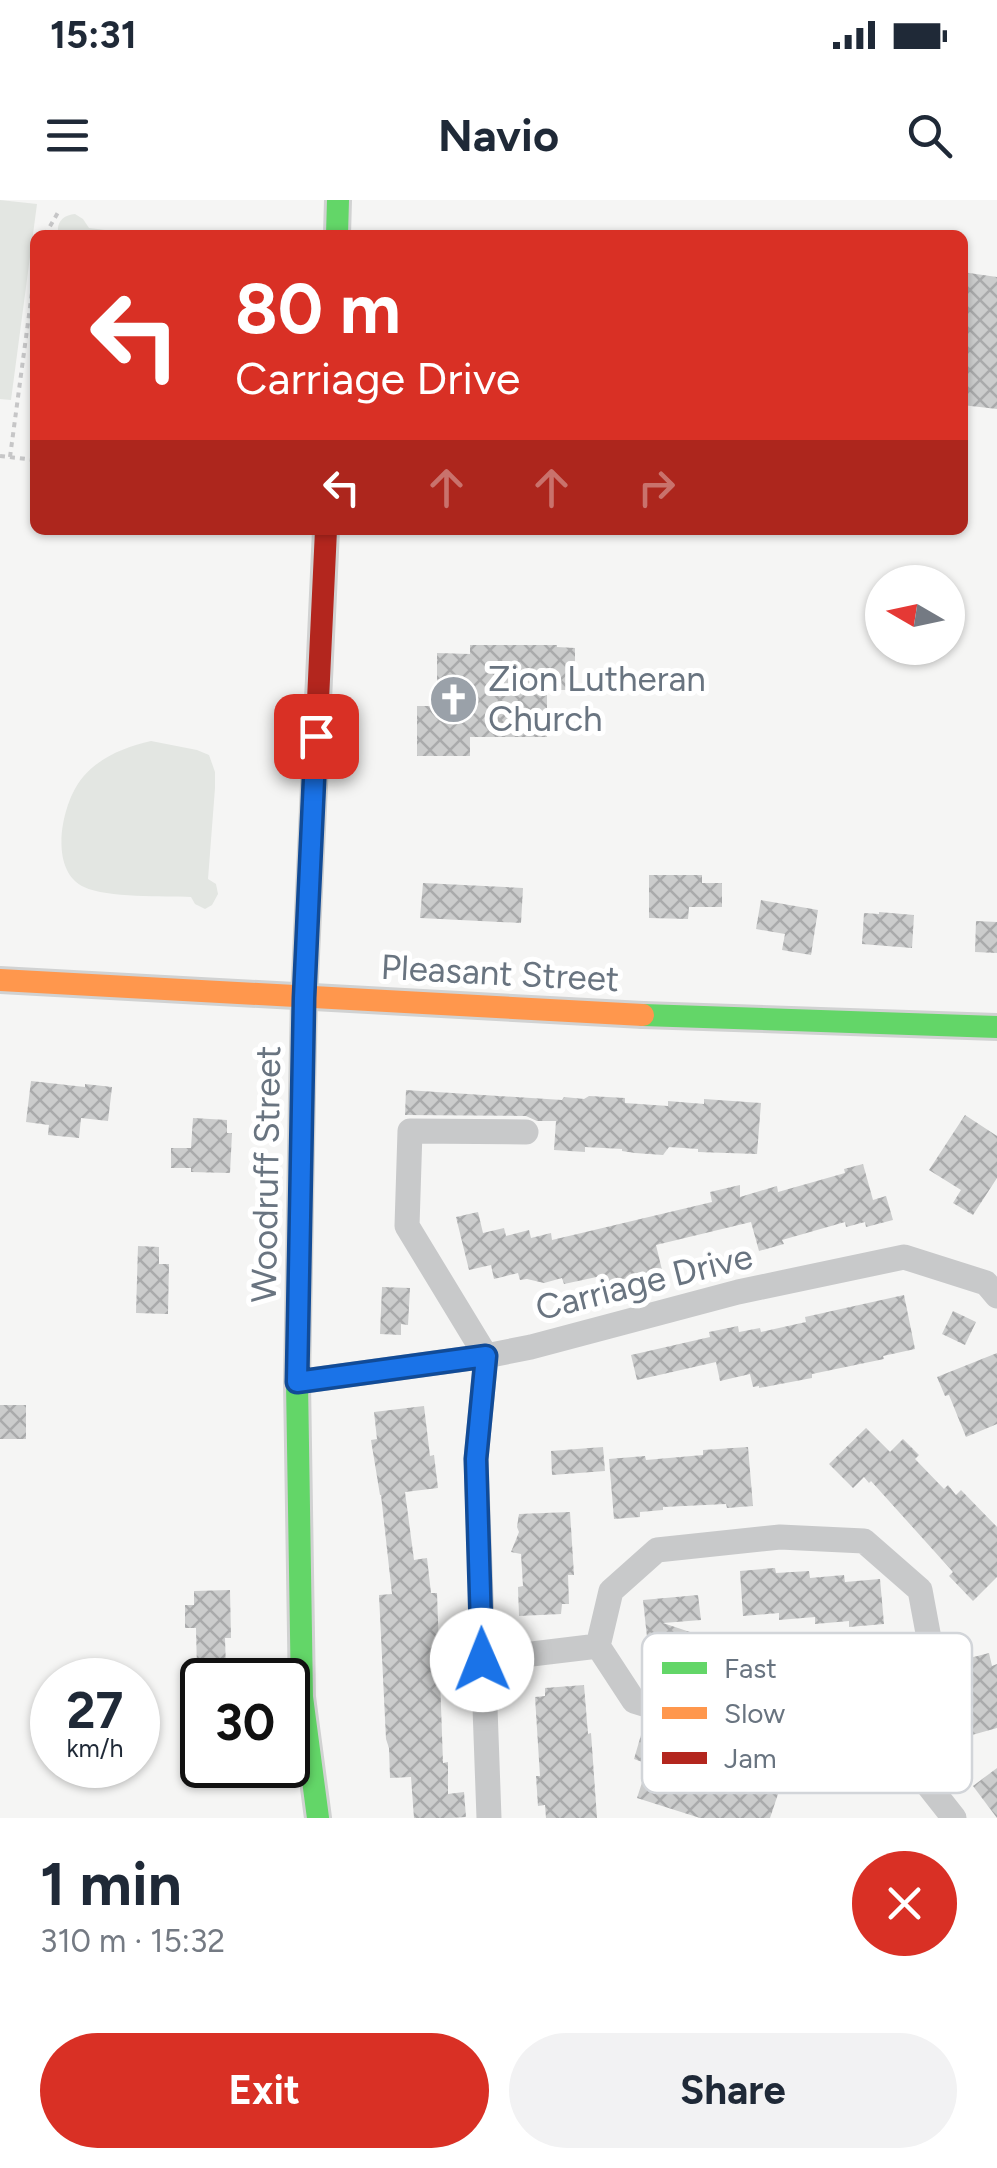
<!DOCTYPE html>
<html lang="en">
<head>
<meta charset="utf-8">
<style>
	body { margin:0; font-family:Figtree,sans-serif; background:#f2f2f3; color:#1f2937; height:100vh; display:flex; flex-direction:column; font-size:38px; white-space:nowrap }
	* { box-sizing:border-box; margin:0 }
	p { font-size:32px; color:#747a83 }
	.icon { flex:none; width:55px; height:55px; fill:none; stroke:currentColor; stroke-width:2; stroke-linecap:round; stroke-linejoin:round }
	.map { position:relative; height:1618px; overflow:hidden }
	.drawer { display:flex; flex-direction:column; background:#fff; flex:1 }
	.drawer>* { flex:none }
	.banner { position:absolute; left:30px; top:30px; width:938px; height:305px; border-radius:15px; box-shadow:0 2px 8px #0004; background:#d93025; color:#fff; overflow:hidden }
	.needle { width:65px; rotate:279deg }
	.controls { position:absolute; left:865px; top:365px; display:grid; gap:20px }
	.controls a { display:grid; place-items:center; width:100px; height:100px; border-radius:50%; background:#fff; box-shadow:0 2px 8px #0004; font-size:50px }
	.speed { position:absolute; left:30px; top:1458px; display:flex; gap:20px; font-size:50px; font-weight:700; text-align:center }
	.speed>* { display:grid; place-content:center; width:130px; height:130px; border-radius:50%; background:#fff; box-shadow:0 2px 8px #0004; line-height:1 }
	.speed small { font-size:25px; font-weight:400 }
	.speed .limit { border:5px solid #111; border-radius:15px; background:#fff; color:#111 }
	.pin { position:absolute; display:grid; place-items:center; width:85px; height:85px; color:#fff; margin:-42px; border-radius:20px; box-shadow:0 5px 15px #0006 }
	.me { position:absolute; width:110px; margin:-55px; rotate:359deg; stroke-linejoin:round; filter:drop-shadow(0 0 8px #0008) }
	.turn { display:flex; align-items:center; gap:35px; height:210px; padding:0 40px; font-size:45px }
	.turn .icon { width:130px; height:130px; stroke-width:2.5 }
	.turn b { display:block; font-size:70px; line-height:85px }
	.lanes { display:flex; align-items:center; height:95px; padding:0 40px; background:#0003; justify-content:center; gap:50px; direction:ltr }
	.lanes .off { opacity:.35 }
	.round { display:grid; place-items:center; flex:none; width:105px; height:105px; border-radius:52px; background:#f2f2f3 }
	.summary { display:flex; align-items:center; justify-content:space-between; height:170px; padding:0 40px }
	h1 { font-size:60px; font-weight:700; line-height:75px }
	.cta { display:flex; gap:20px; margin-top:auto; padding:20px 40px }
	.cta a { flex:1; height:115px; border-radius:60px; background:#d93025; color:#fff; font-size:40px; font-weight:700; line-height:115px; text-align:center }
	.cta a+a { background:#f2f2f3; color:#1f2937 }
	.status { display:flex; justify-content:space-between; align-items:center; height:70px; padding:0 50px; background:#fff; direction:ltr }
	.status svg { height:28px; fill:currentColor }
	header { display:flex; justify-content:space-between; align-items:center; height:130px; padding:0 40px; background:#fff; font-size:45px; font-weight:700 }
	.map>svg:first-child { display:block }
	.pitch { fill:#e3e6e2 }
	.building { fill:url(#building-cross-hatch) }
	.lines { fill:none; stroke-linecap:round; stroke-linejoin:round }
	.fast-casing { stroke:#d1d2d2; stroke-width:28 }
	.slow-casing { stroke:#d1d2d2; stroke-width:28 }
	.jam-casing { stroke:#d1d2d2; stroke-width:28 }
	.path { stroke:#c6c6c7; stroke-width:4; stroke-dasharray:5 5; stroke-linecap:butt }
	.street { stroke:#c8c9ca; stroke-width:25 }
	.fast { stroke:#63d668; stroke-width:22 }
	.slow { stroke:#ff974d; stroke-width:22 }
	.jam { stroke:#b3261e; stroke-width:22 }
	.route-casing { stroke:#114b97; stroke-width:25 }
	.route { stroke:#1a73e8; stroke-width:18 }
	.labels { text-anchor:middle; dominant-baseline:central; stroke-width:10; stroke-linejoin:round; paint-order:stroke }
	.poi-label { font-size:35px; fill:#697480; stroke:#fff; text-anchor:start }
	.street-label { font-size:35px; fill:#697480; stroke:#fff }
	.key { fill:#fff; stroke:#d2d5d9; stroke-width:2.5 }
	.key-label { font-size:28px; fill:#697480 }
</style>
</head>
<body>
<div class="status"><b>15:31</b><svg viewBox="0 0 49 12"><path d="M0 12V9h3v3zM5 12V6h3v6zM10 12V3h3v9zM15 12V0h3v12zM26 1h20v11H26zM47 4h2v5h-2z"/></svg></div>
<header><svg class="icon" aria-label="menu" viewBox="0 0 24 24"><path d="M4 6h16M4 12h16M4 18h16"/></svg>Navio<svg class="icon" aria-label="search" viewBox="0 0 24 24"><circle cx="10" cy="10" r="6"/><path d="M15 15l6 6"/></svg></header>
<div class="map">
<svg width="997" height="1618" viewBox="0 0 997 1618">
	<defs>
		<pattern id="building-cross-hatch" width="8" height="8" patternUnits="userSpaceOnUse" patternTransform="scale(2.5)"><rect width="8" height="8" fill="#cbcccc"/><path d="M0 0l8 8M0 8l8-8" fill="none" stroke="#a9aaab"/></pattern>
	</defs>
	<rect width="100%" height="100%" fill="#f5f5f4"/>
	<!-- pitch -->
	<path class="pitch" d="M 0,0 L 37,4 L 11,200 L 0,199 Z
		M 75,14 L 83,19 L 89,28 L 146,35 L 59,35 C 55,23 63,15 75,14 Z
		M 151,541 L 197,550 L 209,555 L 215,572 L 215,588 L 208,679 L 216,684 L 218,694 L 212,705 L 205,709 L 195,704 L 191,697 C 164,696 107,698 84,687 C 47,670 62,601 83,577 C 101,556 126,547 151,541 Z"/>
	<!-- building -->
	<path class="building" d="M 962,72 L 997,77 L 997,209 L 962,205 Z
		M 470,445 L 557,445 L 557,447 L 575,448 L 575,490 L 557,490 L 557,492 L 547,492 L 547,537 L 470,537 L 470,556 L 417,556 L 417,506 L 437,506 L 437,453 L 470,454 Z
		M 649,675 L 702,675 L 702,683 L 722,683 L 722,707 L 689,707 L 688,719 L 649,718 Z
		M 423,683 L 523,688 L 521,723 L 420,718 Z
		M 761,700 L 818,710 L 811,755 L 782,750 L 785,734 L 756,729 Z
		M 879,712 L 914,715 L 912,748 L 862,744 L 864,713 L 879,714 Z
		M 976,721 L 997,722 L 997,753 L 975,752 Z
		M 31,881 L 85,887 L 85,884 L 112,887 L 108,921 L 81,918 L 79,938 L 48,935 L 49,925 L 26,922 Z
		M 406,890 L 562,900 L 564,897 L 584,899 L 589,896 L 625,898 L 625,903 L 668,906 L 668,901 L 704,904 L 704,899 L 761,903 L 757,954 L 698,952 L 698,949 L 669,947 L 663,955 L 635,953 L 622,951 L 622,949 L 585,947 L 585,952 L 554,950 L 556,921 L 537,921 L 526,916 L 405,915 Z
		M 965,915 L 997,936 L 997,978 L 973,1015 L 953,1003 L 961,990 L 929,970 Z
		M 193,918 L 227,920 L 227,933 L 232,933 L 230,973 L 191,972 L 191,968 L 171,968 L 171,948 L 191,948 Z
		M 863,964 L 873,1000 L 886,996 L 893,1020 L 866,1027 L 865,1022 L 846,1027 L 845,1022 L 782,1040 L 784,1044 L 759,1051 L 751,1022 L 656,1045 L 662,1070 L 608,1083 L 606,1075 L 564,1084 L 562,1078 L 544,1083 L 527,1079 L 520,1080 L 518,1073 L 494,1079 L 491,1065 L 469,1070 L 456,1017 L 478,1012 L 483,1033 L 504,1028 L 506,1036 L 529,1030 L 531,1038 L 551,1033 L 552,1040 L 712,1002 L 710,992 L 740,985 L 740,997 L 777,986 L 778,992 L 845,973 L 844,969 Z
		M 138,1046 L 159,1047 L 159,1064 L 169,1064 L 168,1114 L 136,1113 Z
		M 382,1087 L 410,1088 L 408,1125 L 401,1124 L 401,1135 L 380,1134 Z
		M 904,1095 L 915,1149 L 883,1156 L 884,1159 L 812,1174 L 812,1178 L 759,1188 L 759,1186 L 753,1187 L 750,1174 L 720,1181 L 716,1162 L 637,1180 L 631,1155 L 710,1137 L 709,1132 L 738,1126 L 739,1132 L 760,1128 L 761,1132 L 806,1122 L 805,1117 Z
		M 953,1111 L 976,1122 L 965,1145 L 942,1134 Z
		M 997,1153 L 997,1224 L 966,1237 L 949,1195 L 945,1196 L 937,1177 Z
		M 0,1205 L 26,1205 L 26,1239 L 0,1239 Z
		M 424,1206 L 430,1256 L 434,1255 L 438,1288 L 405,1292 L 414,1360 L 427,1358 L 431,1393 L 437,1393 L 443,1563 L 448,1562 L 448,1594 L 464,1592 L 466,1617 L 451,1618 L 414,1618 L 411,1577 L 390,1578 L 389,1548 L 386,1539 L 379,1395 L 392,1394 L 381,1295 L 380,1295 L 371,1240 L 377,1239 L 374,1212 Z
		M 866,1228 L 890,1252 L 903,1239 L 919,1255 L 915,1259 L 944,1289 L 948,1285 L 956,1295 L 961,1290 L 997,1327 L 997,1377 L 973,1401 L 949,1376 L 953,1372 L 871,1281 L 869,1283 L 864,1277 L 853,1288 L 829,1264 Z
		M 603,1247 L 605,1271 L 552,1275 L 551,1251 Z
		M 748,1247 L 753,1306 L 727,1308 L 726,1304 L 663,1307 L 663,1310 L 640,1312 L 640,1317 L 614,1319 L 609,1259 L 645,1256 L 646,1260 L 703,1255 L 703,1250 Z
		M 570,1312 L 574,1375 L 568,1375 L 569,1404 L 562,1404 L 561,1414 L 519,1416 L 518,1387 L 523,1386 L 521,1354 L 511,1352 L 519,1332 L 517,1327 L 519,1314 Z
		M 775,1368 L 776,1373 L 809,1371 L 810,1378 L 844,1375 L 845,1382 L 880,1379 L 884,1424 L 849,1427 L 849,1421 L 815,1424 L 815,1417 L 779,1420 L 779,1413 L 743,1416 L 740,1371 Z
		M 230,1390 L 231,1438 L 225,1438 L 226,1469 L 197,1470 L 196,1428 L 185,1428 L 185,1405 L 194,1405 L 194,1391 Z
		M 698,1395 L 701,1420 L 663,1423 L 702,1436 L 704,1460 L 650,1465 L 643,1400 Z
		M 989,1453 L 992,1466 L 997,1464 L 997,1528 L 972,1535 L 964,1503 L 972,1501 L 962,1460 Z
		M 584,1485 L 588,1534 L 591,1533 L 597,1618 L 546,1618 L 545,1605 L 538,1606 L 536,1576 L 540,1576 L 535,1497 L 545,1496 L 545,1488 Z
		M 641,1535 L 668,1544 L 667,1548 L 708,1561 L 707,1564 L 748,1577 L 750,1572 L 782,1582 L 770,1618 L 700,1618 L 637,1598 L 648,1564 L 634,1559 Z
		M 997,1568 L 997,1618 L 973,1586 Z"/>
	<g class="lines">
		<defs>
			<path id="fast" d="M 337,35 L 338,0
				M 643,815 L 997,827
				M 302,896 L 297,1182 L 302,1497 L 318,1618"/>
			<path id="slow" d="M 0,780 L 643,815"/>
			<path id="jam" d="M 302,896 L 304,798 L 326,330"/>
		</defs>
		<!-- fast casing -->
		<use href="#fast" class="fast-casing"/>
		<!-- slow casing -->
		<use href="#slow" class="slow-casing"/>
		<!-- jam casing -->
		<use href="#jam" class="jam-casing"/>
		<!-- path -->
		<path class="path" d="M 45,35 L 60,9
			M 0,256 L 35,260
			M 10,257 L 35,70"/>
		<!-- street -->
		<path class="street" d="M 297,1182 L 486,1156 L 531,1147 L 738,1092 L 904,1057 L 986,1083 L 997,1096
			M 780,1337 L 864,1341 L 920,1390 L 936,1476 L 913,1566 L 858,1570 L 634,1501 L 598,1446 L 611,1391 L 657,1350 Z
			M 482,1460 L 598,1446
			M 913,1566 L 954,1618
			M 489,1618 L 476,1259 L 486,1156 L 407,1026 L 410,931 L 526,932"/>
		<!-- fast -->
		<use href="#fast" class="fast"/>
		<!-- slow -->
		<use href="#slow" class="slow"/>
		<!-- jam -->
		<use href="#jam" class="jam"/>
	</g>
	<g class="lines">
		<defs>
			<path id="route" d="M 316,536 L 304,798 L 297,1182 L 486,1156 L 476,1259 L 482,1460"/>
		</defs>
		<!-- route casing -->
		<use href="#route" class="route-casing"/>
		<!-- route -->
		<use href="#route" class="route"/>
	</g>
	<!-- icons -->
	<defs>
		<symbol id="church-disc" viewBox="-11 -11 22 22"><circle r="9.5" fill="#9aa1a9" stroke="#fff"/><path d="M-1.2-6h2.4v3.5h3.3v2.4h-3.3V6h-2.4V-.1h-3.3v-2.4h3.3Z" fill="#fff"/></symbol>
	</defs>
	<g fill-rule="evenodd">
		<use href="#church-disc" x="426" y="472" width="55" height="55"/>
	</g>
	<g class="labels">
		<!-- poi labels -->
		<g class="poi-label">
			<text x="488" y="479">Zion Lutheran<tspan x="488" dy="40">Church</tspan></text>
		</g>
		<!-- street labels -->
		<g class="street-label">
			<text transform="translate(500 773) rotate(3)">Pleasant Street</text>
			<text transform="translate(266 974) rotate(-89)">Woodruff Street</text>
			<text transform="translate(644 1082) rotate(-14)">Carriage Drive</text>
		</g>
	</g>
	<!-- legend -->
	<rect x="642" y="1433" width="330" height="160" rx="15" class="key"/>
	<rect x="662" y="1462" width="45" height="12" fill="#63d668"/>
	<rect x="662" y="1507" width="45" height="12" fill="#ff974d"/>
	<rect x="662" y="1552" width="45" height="12" fill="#b3261e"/>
	<g class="key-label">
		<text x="724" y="1478">Fast</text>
		<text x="724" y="1523">Slow</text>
		<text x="724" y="1568">Jam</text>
	</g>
</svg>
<div class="controls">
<a><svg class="needle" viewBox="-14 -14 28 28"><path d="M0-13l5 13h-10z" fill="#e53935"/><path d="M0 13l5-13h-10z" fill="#747a83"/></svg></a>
</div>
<div class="speed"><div>27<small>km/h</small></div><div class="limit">30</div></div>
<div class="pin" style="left:316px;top:536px;background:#d93025"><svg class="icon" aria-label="arrive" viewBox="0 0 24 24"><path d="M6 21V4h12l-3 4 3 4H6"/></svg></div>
<svg class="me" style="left:482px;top:1460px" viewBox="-20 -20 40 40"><circle r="19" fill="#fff"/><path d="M0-13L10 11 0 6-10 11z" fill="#1a73e8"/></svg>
<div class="banner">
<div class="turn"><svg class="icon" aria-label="left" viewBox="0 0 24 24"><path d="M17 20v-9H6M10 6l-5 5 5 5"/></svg><div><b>80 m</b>Carriage Drive</div></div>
<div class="lanes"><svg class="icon" aria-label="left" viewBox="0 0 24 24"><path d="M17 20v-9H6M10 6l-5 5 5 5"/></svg><svg class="icon off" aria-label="ahead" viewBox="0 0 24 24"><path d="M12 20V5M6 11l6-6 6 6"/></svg><svg class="icon off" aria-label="ahead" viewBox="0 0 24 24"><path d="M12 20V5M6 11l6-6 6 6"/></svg><svg class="icon off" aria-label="right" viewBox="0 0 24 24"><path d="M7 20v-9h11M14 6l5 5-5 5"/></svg></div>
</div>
</div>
<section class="drawer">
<div class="summary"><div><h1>1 min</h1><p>310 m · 15:32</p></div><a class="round" style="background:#d93025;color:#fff"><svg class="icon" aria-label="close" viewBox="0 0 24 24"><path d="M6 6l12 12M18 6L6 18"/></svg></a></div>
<div class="cta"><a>Exit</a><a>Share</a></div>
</section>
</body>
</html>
